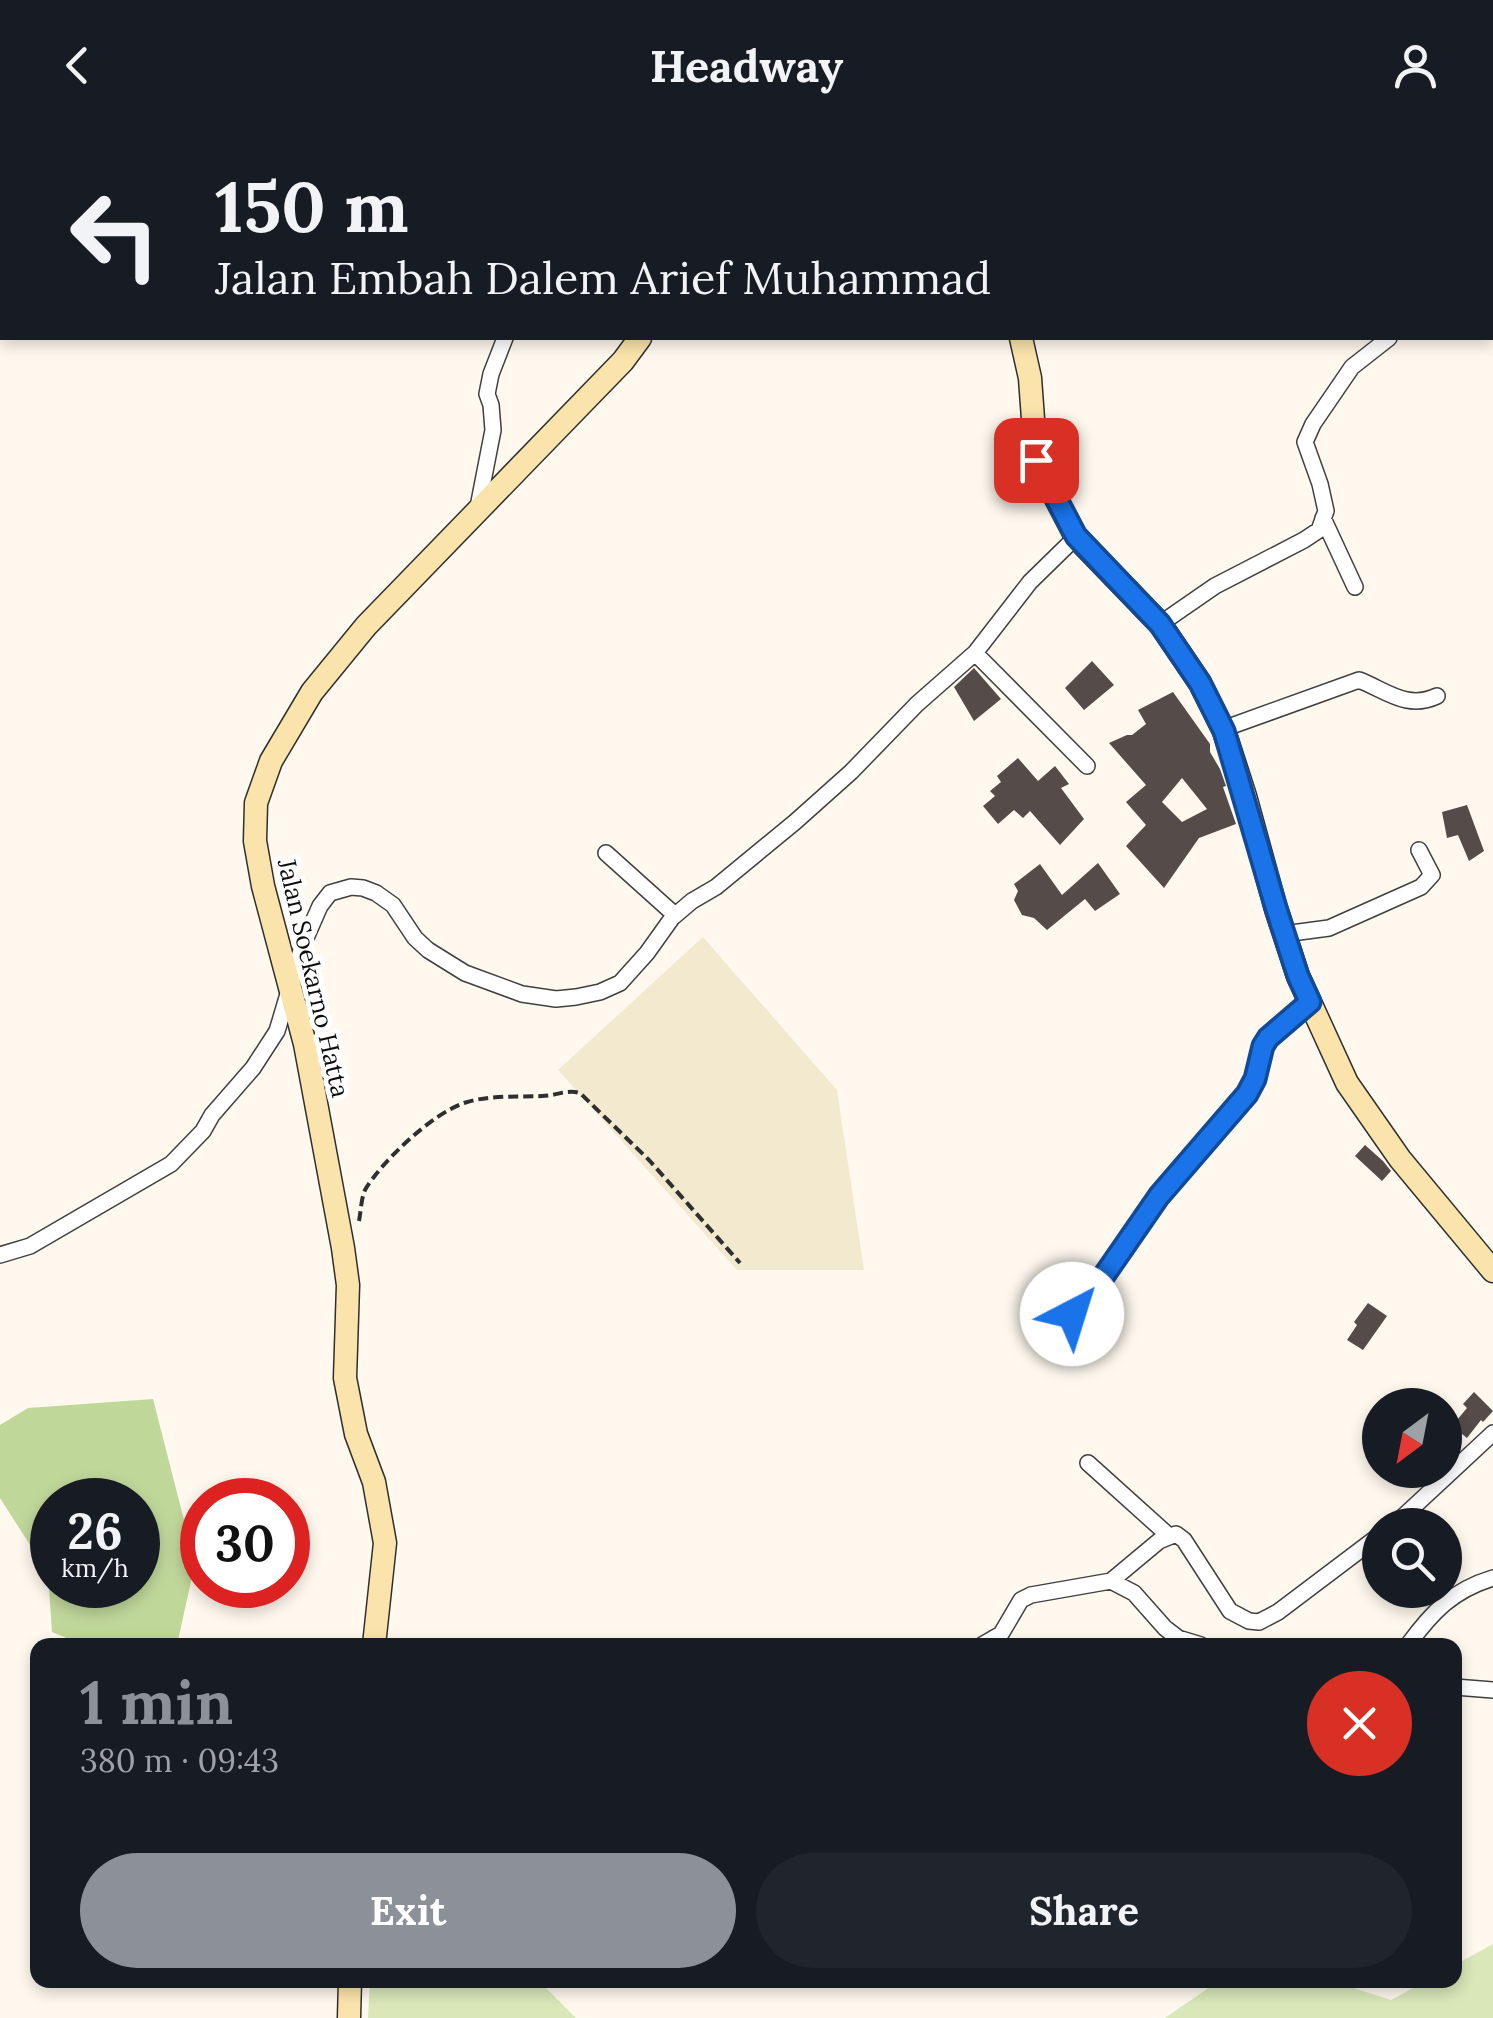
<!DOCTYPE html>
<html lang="en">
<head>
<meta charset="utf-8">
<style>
	body { margin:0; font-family:Lora,serif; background:#20242c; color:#f1f3f6; height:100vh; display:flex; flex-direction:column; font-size:38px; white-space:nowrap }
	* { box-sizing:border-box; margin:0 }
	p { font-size:32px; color:#9ea1a6 }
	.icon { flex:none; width:55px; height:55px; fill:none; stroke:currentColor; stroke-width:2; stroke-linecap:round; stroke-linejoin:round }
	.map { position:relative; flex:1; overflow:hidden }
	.panel { position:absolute; left:30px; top:1508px; width:1432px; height:350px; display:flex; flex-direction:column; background:#171b24; border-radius:20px; box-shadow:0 5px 15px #0003 }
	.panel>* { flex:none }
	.top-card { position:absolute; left:0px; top:0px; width:1495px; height:210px; box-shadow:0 5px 15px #0003; background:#171b24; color:#f1f3f6; overflow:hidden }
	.needle { width:65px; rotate:212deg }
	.fabs { position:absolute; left:1362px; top:1258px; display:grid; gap:20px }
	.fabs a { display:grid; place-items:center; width:100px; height:100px; border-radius:50%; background:#171b24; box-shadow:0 5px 15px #0003; font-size:50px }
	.speed { position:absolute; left:30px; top:1348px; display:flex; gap:20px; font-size:50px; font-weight:700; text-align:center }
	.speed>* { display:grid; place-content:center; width:130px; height:130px; border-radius:50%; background:#171b24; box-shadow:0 5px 15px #0003; line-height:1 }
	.speed small { font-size:25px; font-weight:400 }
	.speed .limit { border:15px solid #d22; background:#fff; color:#111 }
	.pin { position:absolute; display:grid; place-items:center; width:85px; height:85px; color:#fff; margin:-42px; border-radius:20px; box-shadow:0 5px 15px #0006 }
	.me { position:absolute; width:110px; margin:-55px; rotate:40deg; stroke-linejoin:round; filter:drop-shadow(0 0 8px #0008) }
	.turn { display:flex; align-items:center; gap:35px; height:210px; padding:0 50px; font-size:45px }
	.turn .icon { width:130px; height:130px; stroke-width:2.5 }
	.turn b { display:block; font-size:70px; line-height:85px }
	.round { display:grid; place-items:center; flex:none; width:105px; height:105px; border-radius:52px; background:#20242c }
	.overview { display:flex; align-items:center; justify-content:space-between; height:170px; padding:0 50px }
	h1 { font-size:60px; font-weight:700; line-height:75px; color:#8c9099 }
	.action { display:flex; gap:20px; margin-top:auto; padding:20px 50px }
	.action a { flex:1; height:115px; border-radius:60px; background:#8c9099; color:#fff; font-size:40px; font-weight:700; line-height:115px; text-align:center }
	.action a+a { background:#20242c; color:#f1f3f6 }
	header { display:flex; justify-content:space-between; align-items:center; height:130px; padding:0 50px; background:#171b24; font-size:45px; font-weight:700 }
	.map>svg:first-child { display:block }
	.farmland { fill:#f3e9cf }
	.green { fill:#d9e7b9 }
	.forest { fill:#c0d79a; fill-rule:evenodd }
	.building { fill:#554c4a; fill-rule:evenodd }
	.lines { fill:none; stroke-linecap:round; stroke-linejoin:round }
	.street-casing { stroke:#404040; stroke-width:18 }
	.secondary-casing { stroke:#2f2f2f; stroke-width:25 }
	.path { stroke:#2f2f2f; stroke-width:4; stroke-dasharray:10 5; stroke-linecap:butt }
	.street { stroke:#fff; stroke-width:15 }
	.secondary { stroke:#fbe4ac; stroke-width:22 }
	.route-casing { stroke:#114b97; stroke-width:25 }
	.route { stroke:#1a73e8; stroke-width:18 }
	.labels { text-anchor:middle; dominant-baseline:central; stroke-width:10; stroke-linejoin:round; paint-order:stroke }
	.street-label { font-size:25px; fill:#0d0d0d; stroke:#fff }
</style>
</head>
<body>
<header><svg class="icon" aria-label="back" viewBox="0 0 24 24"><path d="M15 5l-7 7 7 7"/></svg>Headway<svg class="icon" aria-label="person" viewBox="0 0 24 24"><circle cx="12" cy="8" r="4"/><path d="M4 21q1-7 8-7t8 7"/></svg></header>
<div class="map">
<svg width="1493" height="1888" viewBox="0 0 1493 1888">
	<rect width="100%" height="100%" fill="#fef8ee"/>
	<!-- farmland -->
	<path class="farmland" d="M 703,807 L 837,960 L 864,1140 L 737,1140 L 558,940 Z"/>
	<!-- green -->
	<path class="green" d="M 1493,1814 L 1493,1888 L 1165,1888 L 1220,1850 L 1329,1850 L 1391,1870 L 1428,1850 L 1455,1850 L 1455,1835 Z
		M 370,1850 L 538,1850 L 576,1888 L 368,1888 Z"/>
	<!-- forest -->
	<path class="forest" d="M 153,1269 L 195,1433 L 177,1515 L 83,1515 L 52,1502 L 48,1443 L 0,1368 L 0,1295 L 28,1278 ZM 52,1370 L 138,1370 L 138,1455 L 52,1455 Z"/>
	<!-- building -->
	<path class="building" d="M 1092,531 L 1114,555 L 1084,580 L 1065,558 Z
		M 974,538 L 1001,569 L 974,591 L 954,557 Z
		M 1173,562 L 1210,614 L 1210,622 L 1220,639 L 1226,656 L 1223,657 L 1236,694 L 1199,708 L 1164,758 L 1126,716 L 1146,695 L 1126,672 L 1146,655 L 1109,613 L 1127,605 L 1132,605 L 1146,594 L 1138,580 ZM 1182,648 L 1207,679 L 1182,692 L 1162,672 Z
		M 1018,628 L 1038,651 L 1055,636 L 1069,654 L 1061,658 L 1084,689 L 1060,715 L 1030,681 L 1023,688 L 1014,680 L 998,694 L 983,676 L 995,666 L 990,661 L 1001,652 L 997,646 Z
		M 1467,675 L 1484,721 L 1469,731 L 1458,705 L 1447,708 L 1442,682 Z
		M 1098,733 L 1120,764 L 1095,781 L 1085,769 L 1047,800 L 1034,788 L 1022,785 L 1014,770 L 1018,761 L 1014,754 L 1040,734 L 1062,765 Z
		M 1365,1015 L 1383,1031 L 1391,1041 L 1382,1051 L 1355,1026 Z
		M 1368,1173 L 1387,1186 L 1363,1220 L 1347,1210 L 1357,1195 L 1354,1192 Z
		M 1474,1262 L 1493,1281 L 1483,1292 L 1481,1290 L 1467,1308 L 1452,1296 L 1467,1278 L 1463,1274 Z"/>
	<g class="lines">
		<defs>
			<path id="street" d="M 33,0 L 35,2
				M 292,0 L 292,2
				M 369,0 L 369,2
				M 172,2 L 182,0
				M 1492,172 L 1493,172
				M 478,377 L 493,300 L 491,275 L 487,264 L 491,244 L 505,208
				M 1323,388 L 1355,457
				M 1160,494 L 1215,456 L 1304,410 L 1319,400 L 1326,381 L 1320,354 L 1305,312 L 1313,294 L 1352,237 L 1389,208
				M 975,523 L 1087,636
				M 1223,599 L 1359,550 C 1387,561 1407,580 1437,566
				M 606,723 L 675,785
				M 1284,804 L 1329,798 L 1421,757 L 1432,745 L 1419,720
				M 0,1125 L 30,1116 L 171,1034 L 203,1001 L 212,985 L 253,938 L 277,901 L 302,817 L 320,776 L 330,763 L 351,757 L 363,758 L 376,763 L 393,775 L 415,808 L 428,820 L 465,843 L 522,864 L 556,869 L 576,867 L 600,862 L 620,853 L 647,823 L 672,788 L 692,771 L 716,757 L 795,692 L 851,642 L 917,574 L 975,523 L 1030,452 L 1076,407
				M 1071,1184 L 1103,1147 L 1159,1066 L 1247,964 L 1255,949 L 1263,916 L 1268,909 L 1310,871
				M 1088,1333 L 1168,1405
				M 1394,1395 L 1493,1303
				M 1111,1451 L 1159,1411 L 1176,1404 L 1184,1410 L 1230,1481 L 1249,1491 L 1259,1492 L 1278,1482 L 1380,1405
				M 982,1515 L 1001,1504 L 1021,1470 L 1031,1465 L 1111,1451 L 1134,1463 L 1165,1498 L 1178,1508 L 1201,1515
				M 1408,1515 C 1432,1482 1453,1460 1493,1448
				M 1455,1557 L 1493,1560"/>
			<path id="secondary" d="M 867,0 L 870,2
				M 785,2 L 787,0
				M 1021,208 L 1030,248 L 1036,330 L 1076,407 L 1160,494 L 1200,553 L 1224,601 L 1245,666 L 1276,779 L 1298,846 L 1347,953 L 1400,1029 L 1493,1141
				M 374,1515 L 385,1413 L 374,1352 L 356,1304 L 345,1248 L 348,1155 L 343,1118 L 305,914 L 263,756 L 255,711 L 256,673 L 271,631 L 312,562 L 366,496 L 623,231 L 640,208
				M 349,1888 L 350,1850"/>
		</defs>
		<!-- street casing -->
		<use href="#street" class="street-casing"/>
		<!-- secondary casing -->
		<use href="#secondary" class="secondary-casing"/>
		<!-- path -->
		<path class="path" d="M 359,1091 C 361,1081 361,1069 365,1060 C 382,1031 432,984 464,973 C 488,965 517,967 542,966 C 555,966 567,959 580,963 L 649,1030 L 740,1133"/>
		<!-- street -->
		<use href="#street" class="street"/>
		<!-- secondary -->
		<use href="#secondary" class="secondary"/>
	</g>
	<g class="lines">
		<defs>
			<path id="route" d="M 1036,330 L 1076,406 L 1160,494 L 1200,553 L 1224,601 L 1276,778 L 1298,846 L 1310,872 L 1268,908 L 1263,916 L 1255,949 L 1247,964 L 1159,1066 L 1103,1147 L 1072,1184"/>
		</defs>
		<!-- route casing -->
		<use href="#route" class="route-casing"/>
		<!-- route -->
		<use href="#route" class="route"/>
	</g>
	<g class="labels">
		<!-- street labels -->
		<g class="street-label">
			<text transform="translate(314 848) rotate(77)">Jalan Soekarno Hatta</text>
		</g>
	</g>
</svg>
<div class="fabs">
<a><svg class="needle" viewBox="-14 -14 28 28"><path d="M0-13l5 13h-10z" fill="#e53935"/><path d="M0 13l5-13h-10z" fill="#9ea1a6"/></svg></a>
<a><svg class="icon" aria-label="search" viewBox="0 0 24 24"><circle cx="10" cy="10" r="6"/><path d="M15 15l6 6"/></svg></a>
</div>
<div class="speed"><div>26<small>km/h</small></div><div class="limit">30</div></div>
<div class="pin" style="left:1036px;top:330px;background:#d93025"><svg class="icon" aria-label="arrive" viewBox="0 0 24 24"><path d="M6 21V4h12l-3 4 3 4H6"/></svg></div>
<svg class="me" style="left:1072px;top:1184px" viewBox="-20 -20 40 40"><circle r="19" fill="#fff"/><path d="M0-13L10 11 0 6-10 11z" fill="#1a73e8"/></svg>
<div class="top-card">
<div class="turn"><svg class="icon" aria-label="left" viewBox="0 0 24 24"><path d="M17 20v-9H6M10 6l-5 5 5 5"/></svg><div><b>150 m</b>Jalan Embah Dalem Arief Muhammad</div></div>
</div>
<section class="panel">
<div class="overview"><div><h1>1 min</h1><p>380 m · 09:43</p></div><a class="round" style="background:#d93025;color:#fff"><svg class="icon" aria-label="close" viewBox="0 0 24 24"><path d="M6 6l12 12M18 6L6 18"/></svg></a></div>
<div class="action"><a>Exit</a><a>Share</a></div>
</section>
</div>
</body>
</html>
